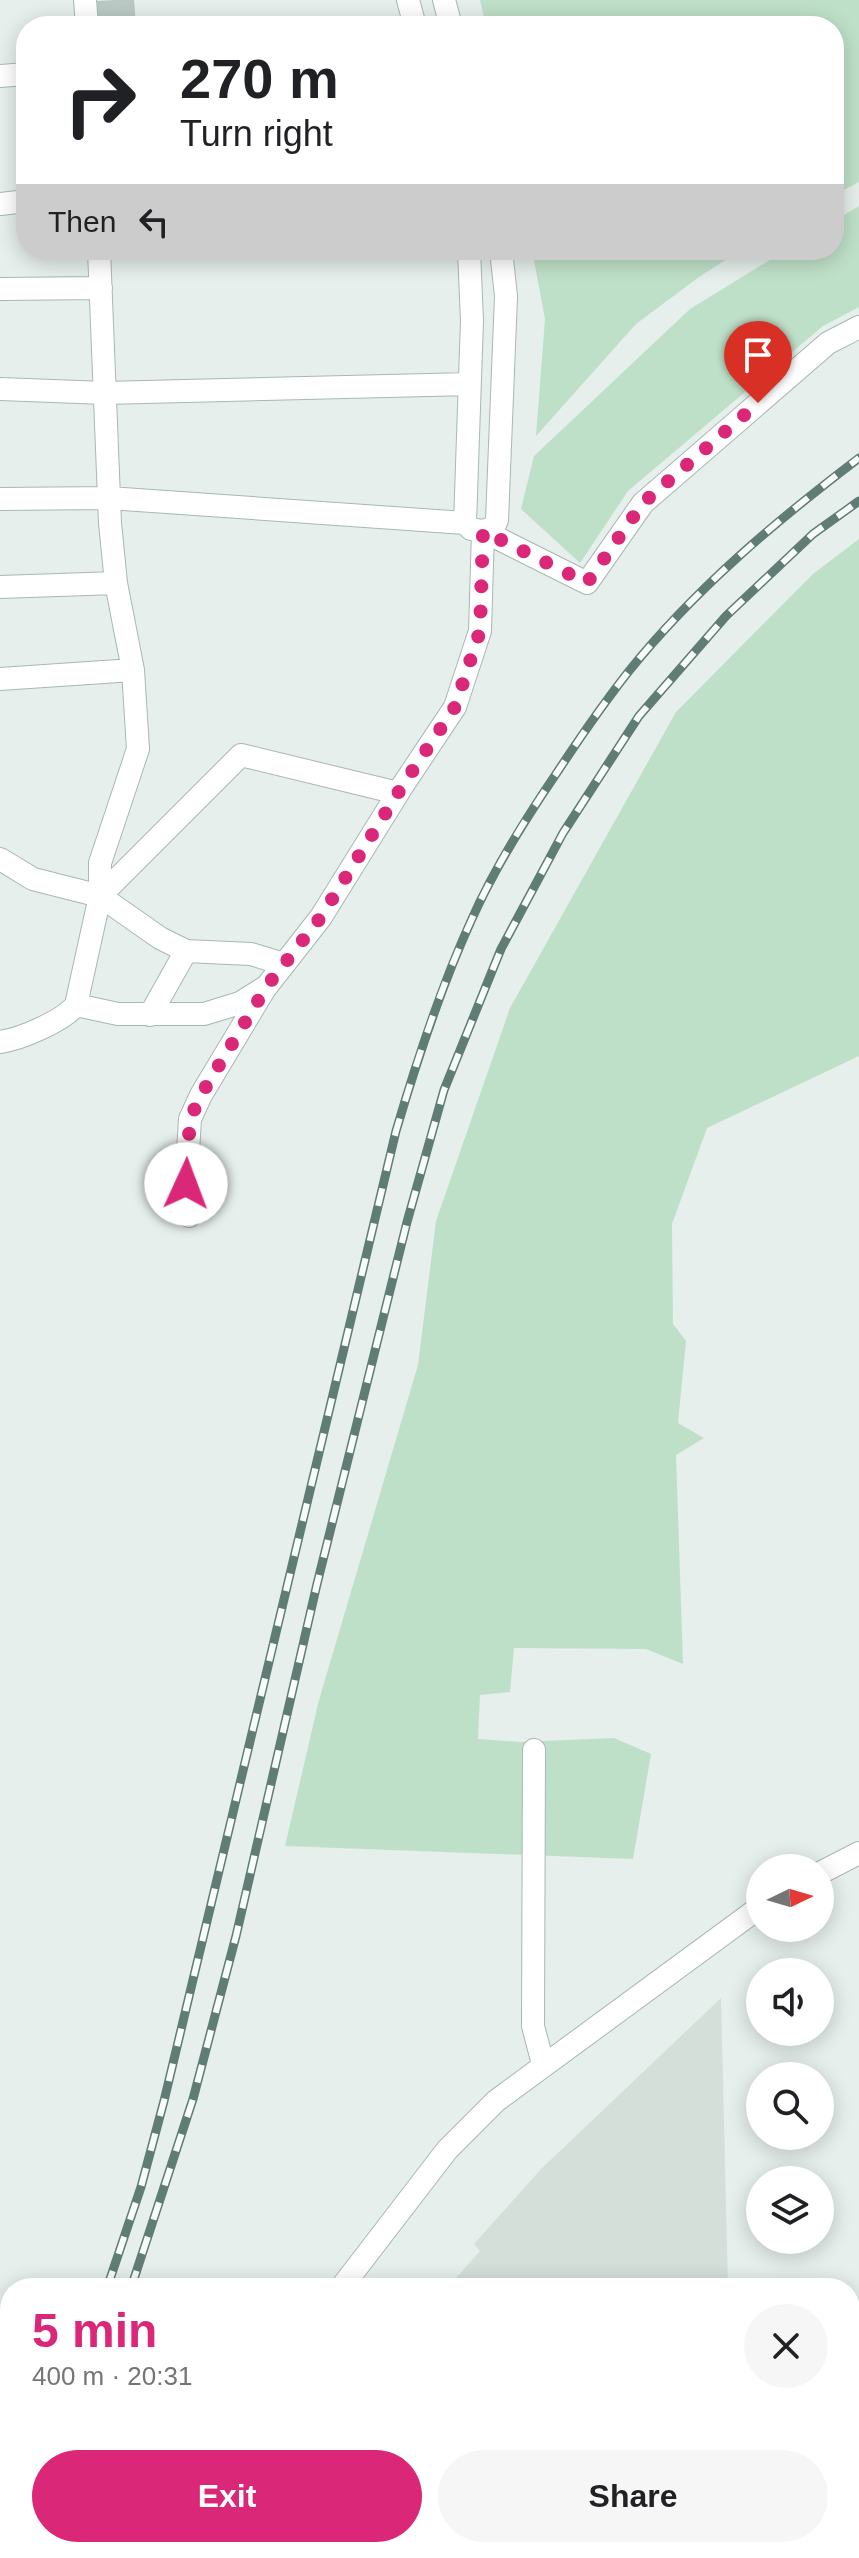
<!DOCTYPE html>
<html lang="en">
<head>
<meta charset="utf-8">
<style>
	body { margin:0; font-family:Arial,sans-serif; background:#f6f6f6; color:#202124; height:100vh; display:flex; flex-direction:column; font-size:30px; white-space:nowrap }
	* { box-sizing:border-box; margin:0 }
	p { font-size:26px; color:#757577 }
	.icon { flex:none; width:44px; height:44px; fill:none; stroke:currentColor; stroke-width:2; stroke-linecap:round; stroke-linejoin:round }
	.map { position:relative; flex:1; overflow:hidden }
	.sheet { position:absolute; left:0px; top:2278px; width:860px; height:280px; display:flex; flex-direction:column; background:#fff; border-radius:32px 32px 0 0; box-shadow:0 4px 20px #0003 }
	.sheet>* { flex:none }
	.top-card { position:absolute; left:16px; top:16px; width:828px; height:244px; border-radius:32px; box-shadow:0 4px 20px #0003; background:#fff; color:#202124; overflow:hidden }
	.needle { width:52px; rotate:85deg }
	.fabs { position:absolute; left:746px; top:1854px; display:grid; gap:16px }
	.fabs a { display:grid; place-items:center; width:88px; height:88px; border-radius:50%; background:#fff; box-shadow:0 4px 20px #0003; font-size:40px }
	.pin { position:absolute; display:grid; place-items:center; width:68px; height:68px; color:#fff; margin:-82px -34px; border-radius:50% 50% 50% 0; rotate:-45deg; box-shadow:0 0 8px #0007 }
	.pin .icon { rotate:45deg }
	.me { position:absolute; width:88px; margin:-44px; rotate:2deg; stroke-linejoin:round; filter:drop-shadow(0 0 6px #0008) }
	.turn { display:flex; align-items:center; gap:28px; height:168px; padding:0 32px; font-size:36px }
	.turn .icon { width:104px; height:104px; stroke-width:2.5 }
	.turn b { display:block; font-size:56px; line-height:68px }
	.then { display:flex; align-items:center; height:76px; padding:0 32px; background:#0003; gap:16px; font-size:30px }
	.round { display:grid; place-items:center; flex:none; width:84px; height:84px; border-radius:42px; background:#f6f6f6 }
	.summary { display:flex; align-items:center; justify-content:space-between; height:136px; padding:0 32px }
	h1 { font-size:48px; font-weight:600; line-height:60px; color:#db2777 }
	.cta { display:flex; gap:16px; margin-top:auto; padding:16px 32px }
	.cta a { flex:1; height:92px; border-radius:48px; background:#db2777; color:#fff; font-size:32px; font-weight:600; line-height:92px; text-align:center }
	.cta a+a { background:#f6f6f6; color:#202124 }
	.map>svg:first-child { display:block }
	.built { fill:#d4dfda }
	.green { fill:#bfe0c8 }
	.building { fill:#bbcac4; stroke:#b8c9c2; stroke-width:2 }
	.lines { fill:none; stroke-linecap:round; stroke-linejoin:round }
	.minor-casing { stroke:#a8b8b2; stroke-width:24 }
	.minor { stroke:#fff; stroke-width:22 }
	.rail-casing { stroke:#5f7d75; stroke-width:9 }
	.rail { stroke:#f7fbf9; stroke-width:6; stroke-dasharray:18; stroke-linecap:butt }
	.route { stroke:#db2777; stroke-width:14; stroke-dasharray:0 25.2 }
</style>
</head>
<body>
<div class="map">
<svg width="859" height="2558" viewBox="0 0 859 2558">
	<rect width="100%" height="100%" fill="#e6efeb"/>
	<!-- built -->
	<path class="built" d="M 721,1998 L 728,2288 L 447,2288 L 480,2251 L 474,2244 L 541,2169 Z
		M 224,2548 L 754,2548 L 755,2558 L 218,2558 Z"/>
	<!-- green -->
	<path class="green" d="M 480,0 L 859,0 L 859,182 L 834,195 L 834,26 L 486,26 Z
		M 859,206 L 859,307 L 823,326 L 628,491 L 580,563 L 521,509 L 534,456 L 690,309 L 786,250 L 834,250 L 834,221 Z
		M 532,250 L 741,250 L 699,277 L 636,324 L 536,436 L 545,319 Z
		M 859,539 L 859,1056 L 707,1128 L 672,1224 L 673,1324 L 686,1341 L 678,1423 L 704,1438 L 676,1455 L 683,1664 L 646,1649 L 514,1648 L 510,1692 L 480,1695 L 478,1739 L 521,1742 L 614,1738 L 651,1754 L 633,1859 L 285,1846 L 319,1700 L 418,1365 L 436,1221 L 510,1008 L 676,712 L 813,574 Z"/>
	<!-- building -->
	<path class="building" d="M 133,0 L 135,26 L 100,26 L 98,2 Z"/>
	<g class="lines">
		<defs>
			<path id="minor" d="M 85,0 L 87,26
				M 408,0 L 415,26
				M 444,0 L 451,26
				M 0,76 L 26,74
				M 0,204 L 26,201
				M 469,250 L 472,321 L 465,523 L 471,529 L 483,531 L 587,583 L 643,503 L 828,343 L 859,327
				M 0,289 L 101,288
				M 0,389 L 105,393 L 469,384
				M 0,499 L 109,498 L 465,523
				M 483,531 L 494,527 L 497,520 L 506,296 L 501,250
				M 0,587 L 116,583
				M 0,679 L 133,670
				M 0,859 L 33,879 L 100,896 L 160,938 L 186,951 L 251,954 L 284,964
				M 100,896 L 241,755 L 398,793
				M 76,1005 L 118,1014 L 204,1014 L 240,1003 L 267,986 L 321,917 L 403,785 L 455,707 L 480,631 L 483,531
				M 150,1015 L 186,951
				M 0,1042 C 21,1039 63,1021 76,1005 L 100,896 L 100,863 L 138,749 L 133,670 L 116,583 L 110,523 L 99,250
				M 189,1216 L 186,1184 L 190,1119 L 201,1095 L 264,990
				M 534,1750 L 533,2026 L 543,2064
				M 820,1873 L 859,1853
				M 341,2288 L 447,2150 L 496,2101 L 760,1907
				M 123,2558 L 131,2548"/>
		</defs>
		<!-- minor casing -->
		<use href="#minor" class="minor-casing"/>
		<!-- minor -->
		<use href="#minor" class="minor"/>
		<defs>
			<path id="rail" d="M 107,2288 L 141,2187 L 164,2101 L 396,1131 C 417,1060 440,989 471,921 C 494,869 524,821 556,774 C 579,739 603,704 629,671 C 695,589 776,521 859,458
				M 131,2288 L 193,2099 L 236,1936 L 317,1584 L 407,1222 L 444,1090 L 501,949 L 563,833 L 639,716 L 726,616 L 813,534 L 859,501
				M 1,2558 L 10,2538
				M 27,2558 L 31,2548"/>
		</defs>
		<!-- rail casing -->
		<use href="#rail" class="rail-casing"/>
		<!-- rail -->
		<use href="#rail" class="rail"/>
	</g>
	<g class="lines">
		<!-- route -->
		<path class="route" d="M 186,1184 L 190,1119 L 201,1095 L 267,986 L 321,917 L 403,785 L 455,707 L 480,631 L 483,531 L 587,583 L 643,503 L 758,403"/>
	</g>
</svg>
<div class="fabs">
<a><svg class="needle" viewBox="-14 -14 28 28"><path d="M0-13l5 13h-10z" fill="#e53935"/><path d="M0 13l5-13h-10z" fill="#757577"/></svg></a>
<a><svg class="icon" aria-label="sound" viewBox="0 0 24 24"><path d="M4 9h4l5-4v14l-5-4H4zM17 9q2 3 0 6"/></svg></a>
<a><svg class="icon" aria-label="search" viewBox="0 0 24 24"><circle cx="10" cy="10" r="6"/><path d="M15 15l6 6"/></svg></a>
<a><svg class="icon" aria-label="layers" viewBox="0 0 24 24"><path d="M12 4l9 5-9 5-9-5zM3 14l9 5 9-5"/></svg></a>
</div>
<div class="pin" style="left:758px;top:403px;background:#d93025"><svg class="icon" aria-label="arrive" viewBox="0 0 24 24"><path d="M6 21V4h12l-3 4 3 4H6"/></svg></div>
<svg class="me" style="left:186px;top:1184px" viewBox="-20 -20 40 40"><circle r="19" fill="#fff"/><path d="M0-13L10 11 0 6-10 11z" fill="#db2777"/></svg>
<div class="top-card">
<div class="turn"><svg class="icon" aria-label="right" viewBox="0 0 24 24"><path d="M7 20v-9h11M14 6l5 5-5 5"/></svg><div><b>270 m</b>Turn right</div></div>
<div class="then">Then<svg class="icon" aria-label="left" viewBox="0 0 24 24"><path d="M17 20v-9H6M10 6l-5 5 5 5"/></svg></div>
</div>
<section class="sheet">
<div class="summary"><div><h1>5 min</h1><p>400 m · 20:31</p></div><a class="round"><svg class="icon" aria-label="close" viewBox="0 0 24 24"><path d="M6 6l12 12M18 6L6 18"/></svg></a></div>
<div class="cta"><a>Exit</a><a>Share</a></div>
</section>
</div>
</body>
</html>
